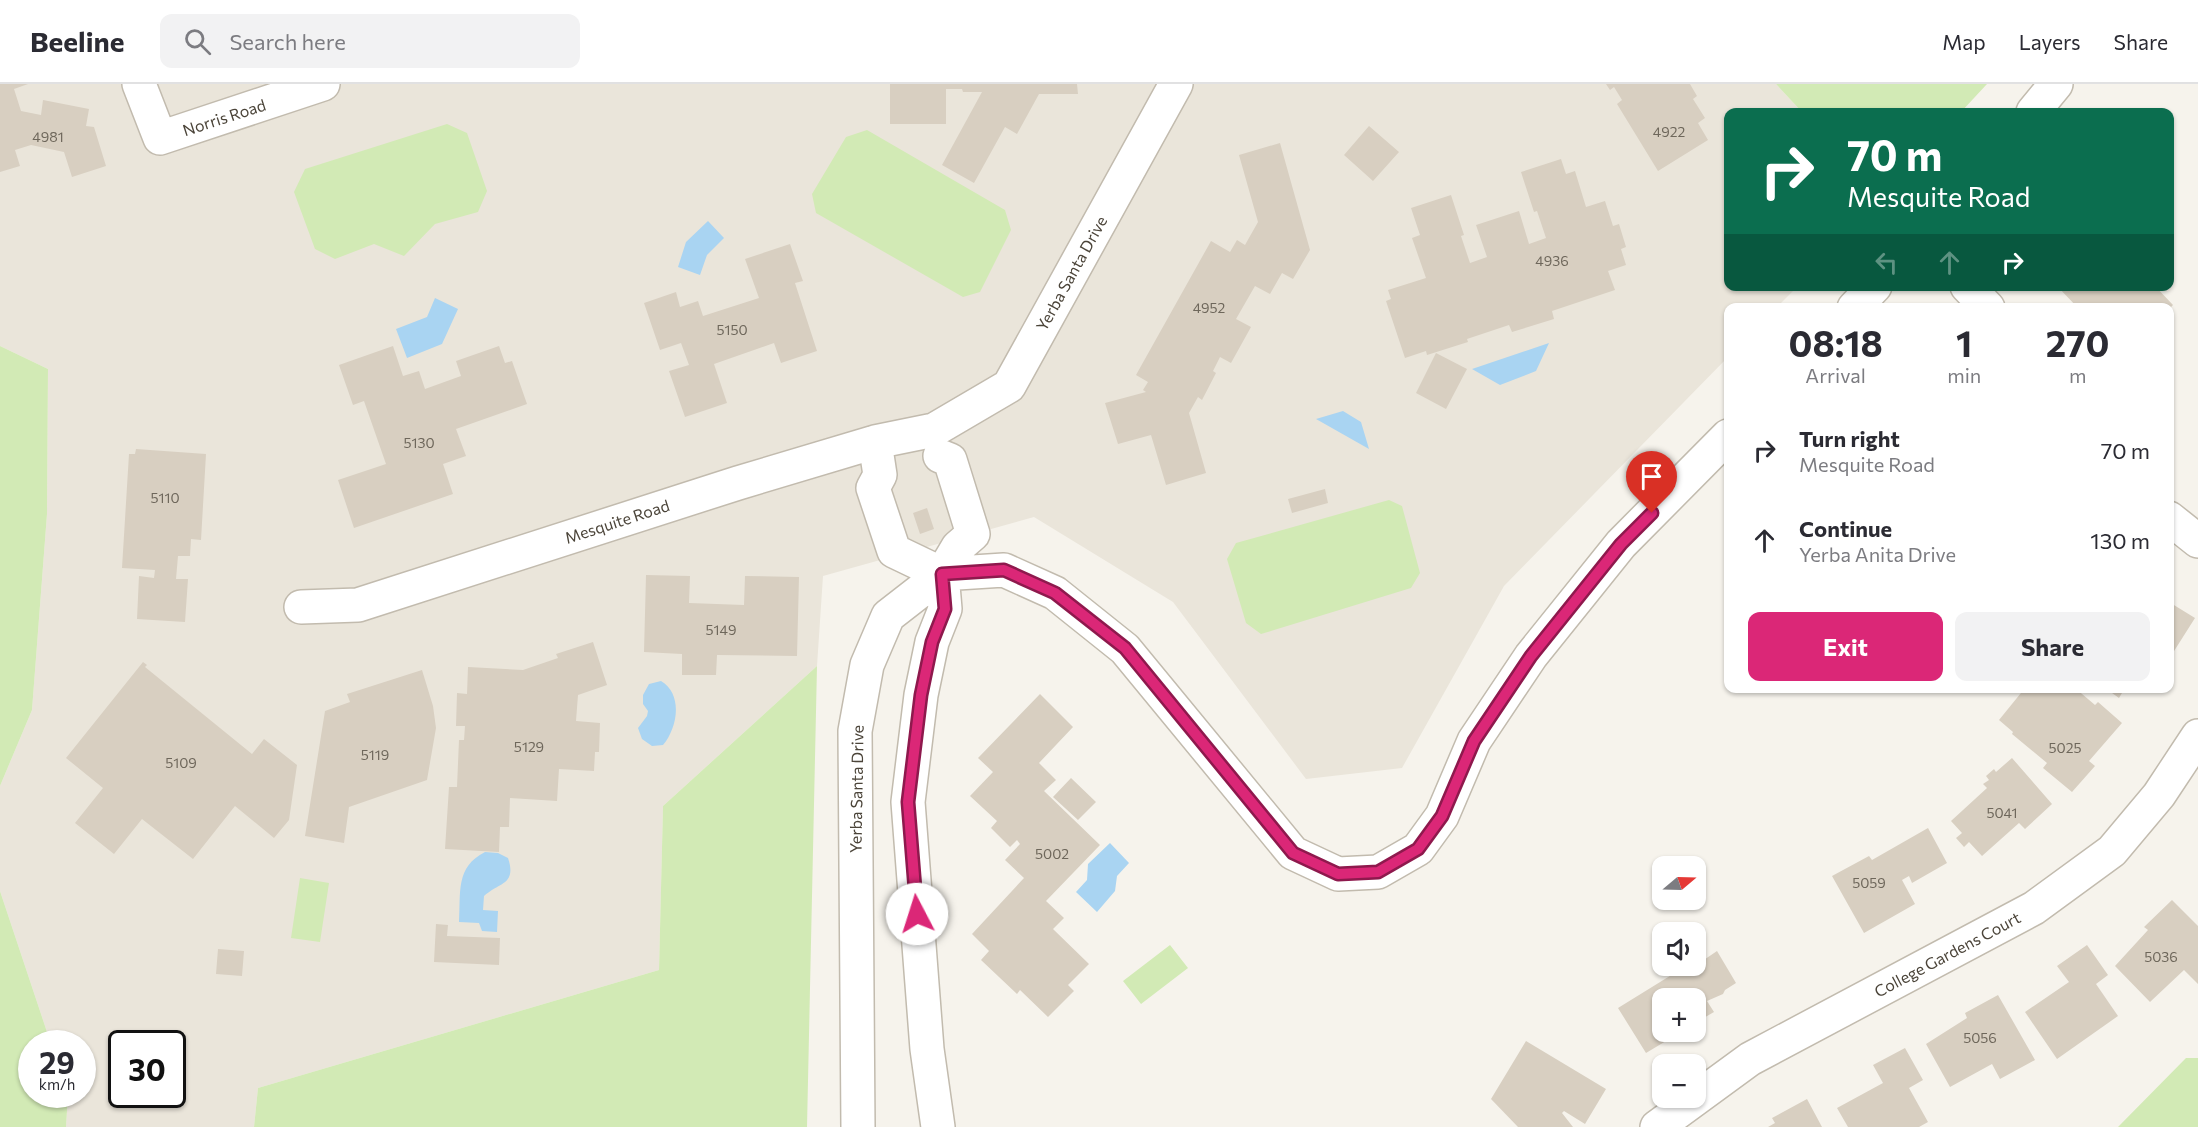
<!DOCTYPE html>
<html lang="en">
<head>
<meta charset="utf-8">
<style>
	body { margin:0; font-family:Commissioner,sans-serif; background:#f2f2f3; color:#2b2b33; height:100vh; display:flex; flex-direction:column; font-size:22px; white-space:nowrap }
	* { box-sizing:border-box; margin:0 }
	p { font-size:20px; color:#7c7c81 }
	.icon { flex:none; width:33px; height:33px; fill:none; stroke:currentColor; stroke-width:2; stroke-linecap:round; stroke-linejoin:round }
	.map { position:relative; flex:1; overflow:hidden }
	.side { position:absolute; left:1724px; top:219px; width:450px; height:390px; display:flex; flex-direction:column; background:#fff; border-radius:12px; box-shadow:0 2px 4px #0004 }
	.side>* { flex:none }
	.top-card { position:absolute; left:1724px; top:24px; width:450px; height:183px; border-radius:12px; box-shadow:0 2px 4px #0004; background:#0b6e4f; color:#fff; overflow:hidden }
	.needle { width:39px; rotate:71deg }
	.tools { position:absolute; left:1652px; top:772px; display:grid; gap:12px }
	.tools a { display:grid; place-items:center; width:54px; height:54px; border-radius:12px; background:#fff; box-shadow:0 2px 4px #0004; font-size:30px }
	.speed { position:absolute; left:18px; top:946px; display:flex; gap:12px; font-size:30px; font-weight:700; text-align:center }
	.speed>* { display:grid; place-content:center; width:78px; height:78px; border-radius:50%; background:#fff; box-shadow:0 2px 4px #0004; line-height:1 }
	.speed small { font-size:15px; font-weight:400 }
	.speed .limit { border:3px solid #111; border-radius:9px; background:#fff; color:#111 }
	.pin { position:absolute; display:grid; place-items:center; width:51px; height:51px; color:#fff; margin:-62px -26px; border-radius:50% 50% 50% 0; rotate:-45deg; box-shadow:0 0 6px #0007 }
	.pin .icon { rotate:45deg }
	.me { position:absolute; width:66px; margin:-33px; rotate:355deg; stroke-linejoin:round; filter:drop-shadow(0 0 4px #0008) }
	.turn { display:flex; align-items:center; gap:21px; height:126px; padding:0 24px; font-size:27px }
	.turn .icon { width:78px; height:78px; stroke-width:2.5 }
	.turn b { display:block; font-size:42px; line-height:51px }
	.lanes { display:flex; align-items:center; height:57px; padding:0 24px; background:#0003; justify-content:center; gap:30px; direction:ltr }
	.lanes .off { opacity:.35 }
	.eta { display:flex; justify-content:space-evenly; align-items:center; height:102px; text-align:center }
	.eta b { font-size:36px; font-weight:700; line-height:42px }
	.primary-button { display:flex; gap:12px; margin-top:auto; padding:12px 24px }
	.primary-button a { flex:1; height:69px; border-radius:12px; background:#db2777; color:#fff; font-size:24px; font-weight:700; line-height:69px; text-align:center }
	.primary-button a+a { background:#f2f2f3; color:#2b2b33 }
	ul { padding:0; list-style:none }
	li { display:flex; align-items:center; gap:18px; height:90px; padding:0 24px }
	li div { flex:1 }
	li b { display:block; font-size:22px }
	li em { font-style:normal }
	header { display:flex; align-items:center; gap:36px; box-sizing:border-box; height:84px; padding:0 30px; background:#fff; border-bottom:2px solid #e1e1e2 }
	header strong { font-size:28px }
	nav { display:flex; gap:33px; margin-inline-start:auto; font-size:21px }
	.search { width:420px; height:54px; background:#f2f2f3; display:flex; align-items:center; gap:15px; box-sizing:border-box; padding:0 21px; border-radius:12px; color:#7c7c81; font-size:22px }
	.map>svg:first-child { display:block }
	.residential { fill:#eae5da; fill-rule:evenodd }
	.green { fill:#d2eab5 }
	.water { fill:#a9d4f2 }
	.building { fill:#d8cfc1 }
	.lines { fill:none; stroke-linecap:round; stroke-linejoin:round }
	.minor-casing { stroke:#c2bbae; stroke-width:36 }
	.minor { stroke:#fff; stroke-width:33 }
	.route-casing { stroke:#8e194d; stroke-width:15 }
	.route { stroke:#db2777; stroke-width:10 }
	.labels { text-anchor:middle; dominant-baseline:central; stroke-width:4.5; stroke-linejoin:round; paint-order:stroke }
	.number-label { font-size:14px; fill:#6e675b }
	.street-label { font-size:16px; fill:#4b4439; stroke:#fff }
</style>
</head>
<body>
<header>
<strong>Beeline</strong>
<div class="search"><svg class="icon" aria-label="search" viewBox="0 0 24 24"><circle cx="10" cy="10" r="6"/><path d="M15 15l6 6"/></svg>Search here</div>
<nav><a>Map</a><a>Layers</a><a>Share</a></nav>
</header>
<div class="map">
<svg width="2198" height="1043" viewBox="0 0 2198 1043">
	<rect width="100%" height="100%" fill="#f6f3ec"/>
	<!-- residential -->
	<path class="residential" d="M 0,0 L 1776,0 L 1802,28 L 1728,28 L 1728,202 L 1797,203 L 1777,223 L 1728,224 L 1728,273 L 1504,502 L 1402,684 L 1306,695 L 1173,518 L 1034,433 L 823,492 L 817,582 L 663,722 L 659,886 L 258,1004 L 254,1043 L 66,1043 L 68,1011 L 82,1011 L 82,960 L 51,960 L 0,807 L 0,702 L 32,626 L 47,430 L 48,285 L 0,262 ZM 122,960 L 172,960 L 172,1011 L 122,1011 Z"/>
	<!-- green -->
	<path class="green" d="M 1776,0 L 1987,0 L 1961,28 L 1802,28 Z
		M 447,40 L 467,49 L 487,107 L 478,128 L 435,140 L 404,172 L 374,160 L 335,175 L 315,165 L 294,108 L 305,85 Z
		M 867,46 L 1005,126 L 1011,146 L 980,208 L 963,213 L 816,129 L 812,110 L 846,53 Z
		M 0,262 L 48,285 L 47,430 L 32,626 L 0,702 Z
		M 1389,416 L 1402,422 L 1420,489 L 1411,504 L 1261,550 L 1246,539 L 1227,475 L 1236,459 Z
		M 817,582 L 807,1043 L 254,1043 L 258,1004 L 659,886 L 663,722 Z
		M 300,794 L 329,799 L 320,858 L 291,854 Z
		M 0,807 L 51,960 L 32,960 L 32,1011 L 68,1011 L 66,1043 L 0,1043 Z
		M 1170,861 L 1188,884 L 1141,920 L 1123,897 Z
		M 2186,974 L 2198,974 L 2198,1043 L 2118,1043 Z"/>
	<!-- water -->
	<path class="water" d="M 708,137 L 724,154 L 707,171 L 700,191 L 678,183 L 686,158 Z
		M 435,214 L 458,225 L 442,260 L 407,274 L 396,245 L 427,233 Z
		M 1549,259 L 1536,287 L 1500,301 L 1472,285 Z
		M 1343,327 L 1361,338 L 1369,365 L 1316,335 Z
		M 661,597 C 683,610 678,643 663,661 L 652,662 L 642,655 L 638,644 L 647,632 L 648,627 L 643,620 L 643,611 L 649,600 Z
		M 1110,759 L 1129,779 L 1117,792 L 1115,807 L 1097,828 L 1076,808 L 1087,796 L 1088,780 Z
		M 485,768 L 498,769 L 508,774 C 517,801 499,798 484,812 L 483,826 L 498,827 L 497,848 L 482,847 L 479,839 L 459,838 C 461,809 455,783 485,768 Z"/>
	<!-- building -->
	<path class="building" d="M 0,0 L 28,0 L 14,5 L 21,27 L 41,31 L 43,16 L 89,25 L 86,42 L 94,43 L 106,82 L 72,93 L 64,68 L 31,61 L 15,66 L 20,82 L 0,88 Z
		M 890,0 L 1077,0 L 1078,10 L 1039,10 L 1017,50 L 1005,43 L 974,99 L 942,81 L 982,8 L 963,8 L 962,5 L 946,5 L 946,40 L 890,40 Z
		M 1606,0 L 1690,0 L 1697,12 L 1693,15 L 1705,34 L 1698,39 L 1708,56 L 1658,87 L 1617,20 L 1622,16 L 1614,3 L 1610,6 Z
		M 1369,42 L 1399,68 L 1373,97 L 1344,71 Z
		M 1280,59 L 1310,166 L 1293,195 L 1282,189 L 1270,210 L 1255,202 L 1236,235 L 1251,243 L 1231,279 L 1220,273 L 1213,287 L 1216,289 L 1202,316 L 1198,313 L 1189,329 L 1206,389 L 1166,401 L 1151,351 L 1118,360 L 1105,319 L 1146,308 L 1143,306 L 1148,298 L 1136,291 L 1211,157 L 1230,168 L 1237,156 L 1245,161 L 1258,138 L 1239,71 Z
		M 1561,75 L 1566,90 L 1575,87 L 1586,123 L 1605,117 L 1613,142 L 1619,140 L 1626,163 L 1621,165 L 1626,181 L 1608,187 L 1615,206 L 1552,227 L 1554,235 L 1512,248 L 1509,241 L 1467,255 L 1468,258 L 1427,271 L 1426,267 L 1405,274 L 1386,217 L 1391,215 L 1388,206 L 1426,194 L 1412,154 L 1420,151 L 1411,124 L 1451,111 L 1464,151 L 1461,152 L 1470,179 L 1487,173 L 1476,141 L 1519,127 L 1529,160 L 1546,154 L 1537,127 L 1534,128 L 1521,88 Z
		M 790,160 L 803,197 L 795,199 L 817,267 L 781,279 L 774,259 L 714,280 L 727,319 L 685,333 L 669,287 L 689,281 L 681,259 L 660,266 L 644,219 L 676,208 L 680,223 L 698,217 L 703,232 L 759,214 L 745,175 Z
		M 2057,202 L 2155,202 L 2173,221 L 2170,224 L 2078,224 Z
		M 393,262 L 403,292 L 419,287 L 425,305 L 461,292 L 456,277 L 499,262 L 505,279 L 512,277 L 527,320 L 456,345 L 466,372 L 443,380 L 453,410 L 354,444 L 338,396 L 386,380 L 364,317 L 353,321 L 339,281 Z
		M 1436,269 L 1467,285 L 1446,325 L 1416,309 Z
		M 136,365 L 206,370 L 201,456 L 191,455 L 190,472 L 178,472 L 176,495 L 188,495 L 185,538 L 137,535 L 139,492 L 154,494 L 155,486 L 122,484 L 129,370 L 135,370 Z
		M 1325,405 L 1328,419 L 1292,429 L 1288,415 Z
		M 927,424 L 934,445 L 920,450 L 913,429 Z
		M 646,491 L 690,492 L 689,519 L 744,521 L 745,492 L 799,493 L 797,572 L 717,571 L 716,591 L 682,591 L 682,570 L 644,568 Z
		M 2169,518 L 2195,534 L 2169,575 Z
		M 593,558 L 607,601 L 578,611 L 576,637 L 600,639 L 599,668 L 595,668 L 594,687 L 559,685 L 557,717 L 510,714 L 509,743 L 500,743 L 499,768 L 445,765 L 449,703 L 457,703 L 459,656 L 464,656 L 465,642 L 456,642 L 457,609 L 467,610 L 468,583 L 523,586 L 558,574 L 556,570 Z
		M 143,578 L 147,581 L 145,583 L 252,670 L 264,655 L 297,681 L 289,736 L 274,754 L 235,722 L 193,775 L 142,735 L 114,770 L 75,739 L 103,704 L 66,674 Z
		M 422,586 L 433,622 L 436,644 L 427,696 L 349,723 L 344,759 L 305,752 L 325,627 L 350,618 L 347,610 Z
		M 2025,604 L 2075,604 L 2095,621 L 2098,618 L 2122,639 L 2089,677 L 2095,682 L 2072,708 L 2043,684 L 2047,679 L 2012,650 L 2013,648 L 1999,636 Z
		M 2105,604 L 2125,604 L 2119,614 Z
		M 1040,610 L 1073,643 L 1039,679 L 1056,696 L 1044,707 L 1100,761 L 1046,817 L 1064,834 L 1053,845 L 1089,880 L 1068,901 L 1074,907 L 1048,933 L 1020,906 L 1017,910 L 981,876 L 989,867 L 972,850 L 1024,794 L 1005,776 L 1020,760 L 1017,756 L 1010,763 L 991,744 L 997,737 L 970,712 L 993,688 L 978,674 Z
		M 2012,674 L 2052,720 L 2025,745 L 2019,739 L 1982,772 L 1969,758 L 1964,763 L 1956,754 L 1962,749 L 1951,737 L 1987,704 L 1983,700 L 1989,696 L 1986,692 L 1994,685 L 1996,688 Z
		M 1071,694 L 1096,718 L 1078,736 L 1053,713 Z
		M 1928,744 L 1947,779 L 1912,799 L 1909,792 L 1902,796 L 1915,820 L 1864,849 L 1832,792 L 1869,772 L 1872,776 Z
		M 2172,816 L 2198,842 L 2198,900 L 2184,886 L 2150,918 L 2115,882 L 2148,846 L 2144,843 Z
		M 436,840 L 448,841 L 447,852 L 500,854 L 499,881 L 434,878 Z
		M 2087,861 L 2108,891 L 2096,900 L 2118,932 L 2057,975 L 2025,928 L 2069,898 L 2057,882 Z
		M 218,865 L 244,867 L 242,892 L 216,890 Z
		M 1717,867 L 1736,899 L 1725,906 L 1723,910 L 1707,917 L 1714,928 L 1695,939 L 1695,915 L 1662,915 L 1662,948 L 1681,948 L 1646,969 L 1618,924 L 1686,882 L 1687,885 L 1695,882 Z
		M 1998,911 L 2035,976 L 2000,995 L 1992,980 L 1950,1003 L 1926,960 L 1967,934 L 1965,929 Z
		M 1526,957 L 1606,1005 L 1585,1040 L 1564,1027 L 1562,1029 L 1573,1043 L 1518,1043 L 1491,1015 Z
		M 1905,964 L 1923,996 L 1909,1004 L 1928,1038 L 1919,1043 L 1848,1043 L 1837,1024 L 1883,999 L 1873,981 Z
		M 1807,1015 L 1822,1043 L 1768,1043 L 1775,1039 L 1772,1034 Z"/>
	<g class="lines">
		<defs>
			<path id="minor" d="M 139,0 L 160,54 L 323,0
				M 2033,28 L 2056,0
				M 1967,202 L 1988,224
				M 1854,224 L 1875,202
				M 875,358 L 880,391 L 873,404 L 894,467 L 942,490 L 1004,486 L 1055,509 L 1125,565 L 1293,769 L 1338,790 L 1378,788 L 1418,765 L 1442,732 L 1474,657 L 1531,572 L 1621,460 L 1728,352
				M 2169,434 L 2198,457
				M 301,523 L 358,521 L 738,399 L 875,358 L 934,346 L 1009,302 L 1176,0
				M 858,1043 L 855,647 L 867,581 L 888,532 L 942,490 L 958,463 L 973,450 L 950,376 L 940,372
				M 938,1043 L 927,965 L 908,718 L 921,611 L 932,558 L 945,525 L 942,490
				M 1657,1043 L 1750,975 L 2034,824 L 2112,767 L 2159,711 L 2198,652"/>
		</defs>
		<!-- minor casing -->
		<use href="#minor" class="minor-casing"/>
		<!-- minor -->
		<use href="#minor" class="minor"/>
	</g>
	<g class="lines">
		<defs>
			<path id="route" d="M 917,830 L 908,718 L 921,611 L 932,558 L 945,525 L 942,490 L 1004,486 L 1055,509 L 1125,564 L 1293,769 L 1338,790 L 1378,788 L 1418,765 L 1442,732 L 1474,657 L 1531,572 L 1621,460 L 1652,429"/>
		</defs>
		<!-- route casing -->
		<use href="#route" class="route-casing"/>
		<!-- route -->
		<use href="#route" class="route"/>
	</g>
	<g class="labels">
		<!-- number labels -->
		<g class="number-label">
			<text x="1669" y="47">4922</text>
			<text x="48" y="52">4981</text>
			<text x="1552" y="176">4936</text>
			<text x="1209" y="223">4952</text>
			<text x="732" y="245">5150</text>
			<text x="419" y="358">5130</text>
			<text x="165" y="413">5110</text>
			<text x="721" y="545">5149</text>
			<text x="529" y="662">5129</text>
			<text x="2065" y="663">5025</text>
			<text x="375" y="670">5119</text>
			<text x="181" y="678">5109</text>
			<text x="2002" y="728">5041</text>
			<text x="1052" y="769">5002</text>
			<text x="1869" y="798">5059</text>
			<text x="2161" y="872">5036</text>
			<text x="1980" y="953">5056</text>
		</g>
		<!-- street labels -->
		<g class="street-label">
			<text transform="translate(224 33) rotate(-18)">Norris Road</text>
			<text transform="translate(1071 189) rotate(-61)">Yerba Santa Drive</text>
			<text transform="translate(617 437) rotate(-18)">Mesquite Road</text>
			<text transform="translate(856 705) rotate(-89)">Yerba Santa Drive</text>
			<text transform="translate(1947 870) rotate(-28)">College Gardens Court</text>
		</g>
	</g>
</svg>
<div class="tools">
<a><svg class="needle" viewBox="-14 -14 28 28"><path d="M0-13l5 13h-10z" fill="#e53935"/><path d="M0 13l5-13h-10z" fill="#7c7c81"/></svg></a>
<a><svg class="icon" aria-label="sound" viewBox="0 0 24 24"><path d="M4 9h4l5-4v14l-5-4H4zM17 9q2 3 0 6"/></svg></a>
<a>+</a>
<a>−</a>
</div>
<div class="speed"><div>29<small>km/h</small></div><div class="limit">30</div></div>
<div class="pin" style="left:1652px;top:429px;background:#d93025"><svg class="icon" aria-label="arrive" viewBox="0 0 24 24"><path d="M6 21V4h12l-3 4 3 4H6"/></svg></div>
<svg class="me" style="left:917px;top:830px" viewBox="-20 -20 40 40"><circle r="19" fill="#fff"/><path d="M0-13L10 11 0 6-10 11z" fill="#db2777"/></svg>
<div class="top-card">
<div class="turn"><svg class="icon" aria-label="right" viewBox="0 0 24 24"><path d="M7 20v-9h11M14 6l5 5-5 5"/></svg><div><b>70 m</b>Mesquite Road</div></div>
<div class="lanes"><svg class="icon off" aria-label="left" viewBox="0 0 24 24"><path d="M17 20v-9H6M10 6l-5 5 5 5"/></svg><svg class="icon off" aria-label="ahead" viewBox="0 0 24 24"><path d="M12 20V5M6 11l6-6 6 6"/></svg><svg class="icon" aria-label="right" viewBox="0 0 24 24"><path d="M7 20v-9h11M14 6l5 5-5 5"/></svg></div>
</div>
<section class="side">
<div class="eta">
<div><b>08:18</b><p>Arrival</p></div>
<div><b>1</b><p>min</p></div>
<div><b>270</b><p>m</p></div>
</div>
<ul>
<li><svg class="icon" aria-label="right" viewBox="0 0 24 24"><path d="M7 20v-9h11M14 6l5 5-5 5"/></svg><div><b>Turn right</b><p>Mesquite Road</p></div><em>70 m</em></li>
<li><svg class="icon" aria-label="ahead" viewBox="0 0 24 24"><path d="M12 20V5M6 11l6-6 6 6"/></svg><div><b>Continue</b><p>Yerba Anita Drive</p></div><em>130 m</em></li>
</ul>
<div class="primary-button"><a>Exit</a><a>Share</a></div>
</section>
</div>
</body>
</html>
